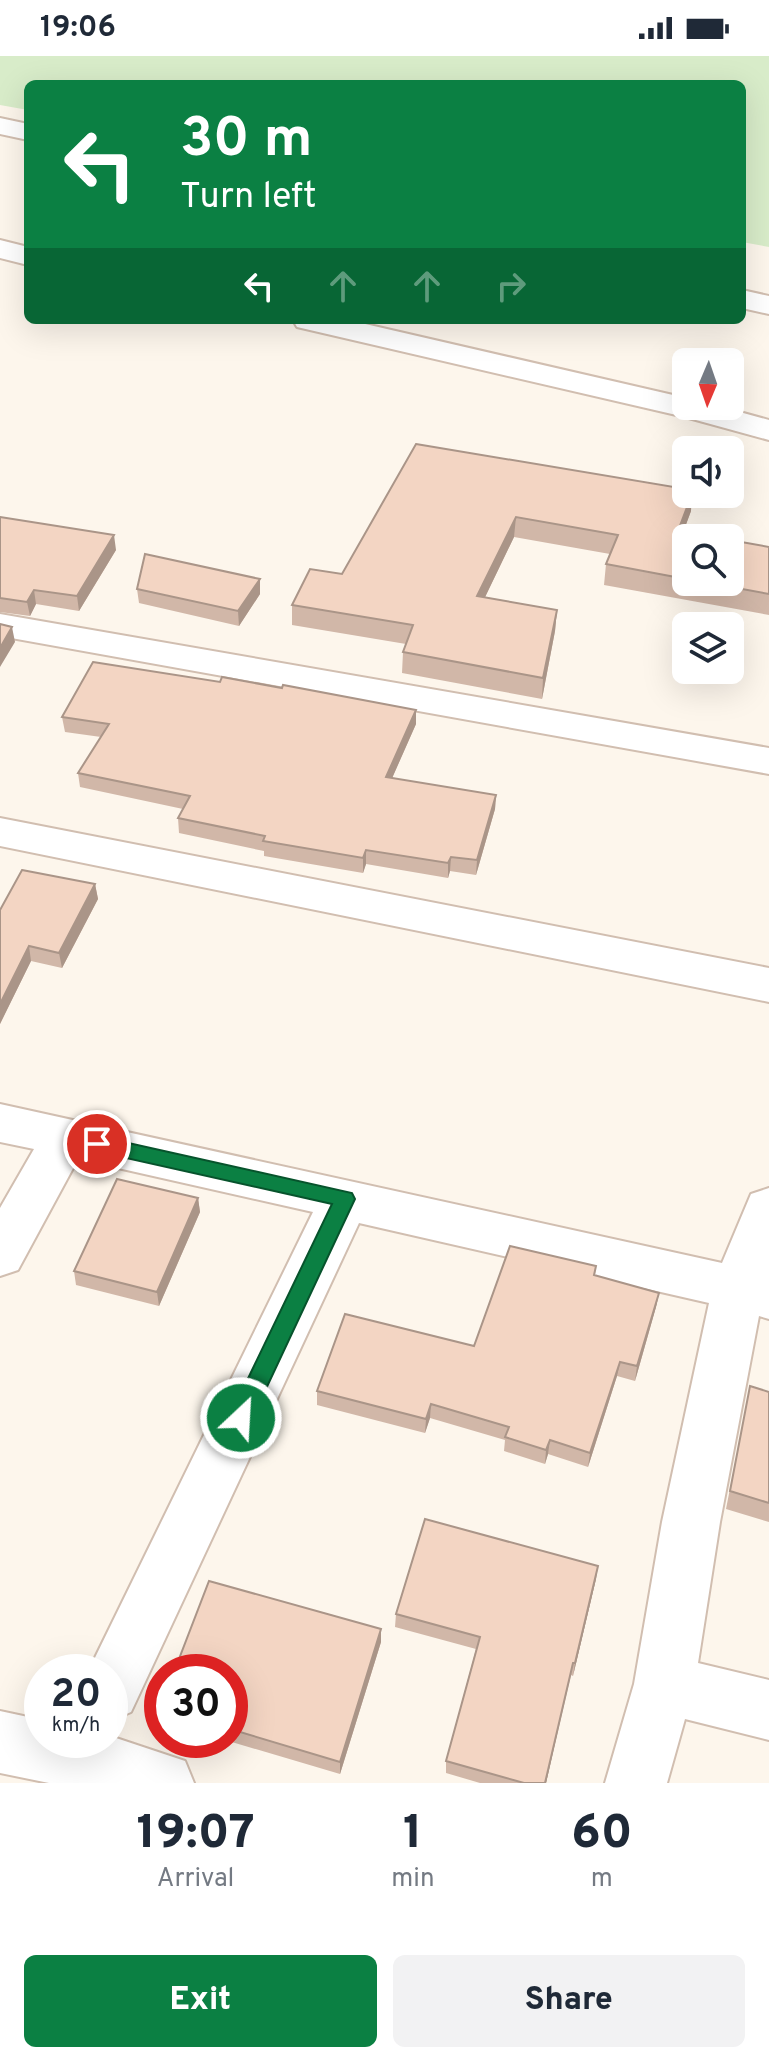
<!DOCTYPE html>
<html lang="en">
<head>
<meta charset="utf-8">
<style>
	body { margin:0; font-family:Overpass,sans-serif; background:#f2f2f3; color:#1f2937; height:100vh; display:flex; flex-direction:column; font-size:30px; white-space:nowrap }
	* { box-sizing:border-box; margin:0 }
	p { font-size:26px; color:#747a83 }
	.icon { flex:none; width:44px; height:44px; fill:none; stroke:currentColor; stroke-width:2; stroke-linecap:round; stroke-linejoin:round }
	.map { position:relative; height:1727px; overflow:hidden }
	.details { display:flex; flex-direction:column; background:#fff; flex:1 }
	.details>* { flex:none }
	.hud { position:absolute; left:24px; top:24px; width:722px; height:244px; border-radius:12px; box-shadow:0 8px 32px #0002; background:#0b8043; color:#fff; overflow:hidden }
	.needle { width:52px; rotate:182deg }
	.buttons { position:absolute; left:672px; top:292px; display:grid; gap:16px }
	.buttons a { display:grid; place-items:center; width:72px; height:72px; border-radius:12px; background:#fff; box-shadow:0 8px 32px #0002; font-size:40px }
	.speed { position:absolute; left:24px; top:1598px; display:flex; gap:16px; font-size:40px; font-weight:700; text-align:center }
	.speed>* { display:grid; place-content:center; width:104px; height:104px; border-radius:50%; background:#fff; box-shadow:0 8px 32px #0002; line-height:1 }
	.speed small { font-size:20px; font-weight:400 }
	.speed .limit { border:12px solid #d22; background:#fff; color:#111 }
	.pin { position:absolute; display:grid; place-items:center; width:68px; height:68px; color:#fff; margin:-34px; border:4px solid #fff; border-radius:50%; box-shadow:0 2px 8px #0007 }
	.me { position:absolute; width:88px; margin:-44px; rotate:25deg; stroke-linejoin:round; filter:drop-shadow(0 0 6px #0008) }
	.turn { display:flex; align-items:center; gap:28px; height:168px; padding:0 24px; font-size:36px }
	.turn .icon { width:104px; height:104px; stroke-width:2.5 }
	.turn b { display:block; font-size:56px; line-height:68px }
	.lanes { display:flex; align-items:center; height:76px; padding:0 24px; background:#0003; justify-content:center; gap:40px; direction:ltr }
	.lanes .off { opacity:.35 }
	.eta { display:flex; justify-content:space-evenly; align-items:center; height:136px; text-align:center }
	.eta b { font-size:48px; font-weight:800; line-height:56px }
	.button { display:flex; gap:16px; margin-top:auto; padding:16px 24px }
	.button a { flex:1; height:92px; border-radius:12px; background:#0b8043; color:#fff; font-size:32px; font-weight:800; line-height:92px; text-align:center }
	.button a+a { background:#f2f2f3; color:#1f2937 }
	.status { display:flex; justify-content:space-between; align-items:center; height:56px; padding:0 40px; background:#fff; direction:ltr }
	.status svg { height:22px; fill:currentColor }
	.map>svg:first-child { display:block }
	.green { fill:#d8ecc9 }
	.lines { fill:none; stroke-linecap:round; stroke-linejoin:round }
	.minor-casing { stroke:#d1beb0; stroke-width:4 }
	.tertiary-casing { stroke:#d1beb0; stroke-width:4 }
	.minor { fill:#fff; fill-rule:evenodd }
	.tertiary { fill:#fff; fill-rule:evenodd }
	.wall { fill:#d1b7a8 }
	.shaded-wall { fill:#aa9588 }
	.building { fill:#f3d5c3; stroke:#aa9588; stroke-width:2 }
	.route { fill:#0b8043; stroke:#07532c; stroke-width:2 }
</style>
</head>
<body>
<div class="status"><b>19:06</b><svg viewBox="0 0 49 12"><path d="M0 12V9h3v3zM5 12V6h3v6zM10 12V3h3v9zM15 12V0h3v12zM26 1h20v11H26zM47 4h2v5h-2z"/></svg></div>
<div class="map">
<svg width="769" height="1727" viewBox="0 0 769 1727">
	<rect width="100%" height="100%" fill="#fdf6ec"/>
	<!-- green -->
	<path class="green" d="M 0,0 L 769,0 L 769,191 L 742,186 L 742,28 L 28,28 L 28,54 L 0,49 Z"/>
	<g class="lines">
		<defs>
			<path id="minor" d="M 0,558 L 769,692 L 769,718 L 0,580 Z
				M 0,762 L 769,912 L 769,946 L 0,790 Z
				M 0,1048 L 722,1207 L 751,1138 L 769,1132 L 769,1263 L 759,1260 L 720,1466 L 698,1607 L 769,1624 L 769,1684 L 685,1663 L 667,1727 L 605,1727 L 634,1628 L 662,1466 L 709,1247 L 359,1167 L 131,1656 L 110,1665 L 110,1616 L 88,1616 L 313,1156 L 78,1103 L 18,1214 L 0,1220 L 0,1152 L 34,1093 L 0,1086 Z
				M 0,1655 L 42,1664 L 42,1684 L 110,1684 L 110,1680 L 185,1705 L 194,1727 L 49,1727 L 0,1717 Z"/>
			<path id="tertiary" d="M 0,62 L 28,68 L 28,84 L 0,78 Z
				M 0,184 L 28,191 L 28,209 L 0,202 Z
				M 742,234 L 769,240 L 769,258 L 742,252 Z
				M 293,264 L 348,264 L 686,342 L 686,350 L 718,350 L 769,364 L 769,384 L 685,361 L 297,271 Z"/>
		</defs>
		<!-- minor casing -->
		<use href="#minor" class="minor-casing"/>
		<!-- tertiary casing -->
		<use href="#tertiary" class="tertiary-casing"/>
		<!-- minor -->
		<use href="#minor" class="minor"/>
		<!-- tertiary -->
		<use href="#tertiary" class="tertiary"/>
	</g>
	<!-- wall -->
	<path class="wall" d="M 416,388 L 691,455 L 683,476 L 686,482 L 686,526 L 730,526 L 769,491 L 769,559 L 604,529 L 606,508 L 610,498 L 514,481 L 485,541 L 557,554 L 555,575 L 542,643 L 402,617 L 403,596 L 406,588 L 292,569 L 292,549 L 342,518 Z
		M 0,461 L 116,494 L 79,555 L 36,548 L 30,560 L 0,556 Z
		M 260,523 L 260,538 L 239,570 L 139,547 L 137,533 Z
		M 220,626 L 282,632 L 416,654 L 416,668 L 392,722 L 496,739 L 495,753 L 476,819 L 450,815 L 448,822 L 366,808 L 363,817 L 264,800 L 264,795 L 179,777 L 178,762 L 183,753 L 80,731 L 78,717 L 101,681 L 65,676 L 62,661 Z
		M 95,828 L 98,843 L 62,912 L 31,905 L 0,968 L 0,854 Z
		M 198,1142 L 200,1156 L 159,1250 L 76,1229 L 74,1215 Z
		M 596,1210 L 595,1219 L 659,1237 L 656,1251 L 635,1325 L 617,1320 L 588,1411 L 548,1398 L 545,1408 L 504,1395 L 505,1384 L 430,1362 L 425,1377 L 317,1349 L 317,1335 L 474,1290 Z
		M 750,1330 L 769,1336 L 769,1466 L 726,1453 Z
		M 596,1523 L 573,1620 L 571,1619 L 546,1727 L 480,1727 L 446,1717 L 446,1705 L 476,1593 L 395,1571 L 396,1558 Z
		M 381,1573 L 381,1586 L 340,1718 L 225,1684 L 230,1684 L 230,1616 Z"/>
	<!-- shaded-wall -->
	<path class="shaded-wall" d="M 692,438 L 691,455 L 676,496 L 678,475 Z
		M 516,461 L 514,481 L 476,560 L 477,540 Z
		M 114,479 L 116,494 L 79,555 L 77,540 Z
		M 260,523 L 260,538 L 239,570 L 238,555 Z
		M 34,534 L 36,548 L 30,560 L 27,546 Z
		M 557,554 L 555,575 L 542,643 L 543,622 Z
		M 12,571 L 15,586 L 0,611 L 0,592 Z
		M 416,654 L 416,668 L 386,736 L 386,721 Z
		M 496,739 L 495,753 L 476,819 L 477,804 Z
		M 366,794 L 366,808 L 363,817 L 363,802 Z
		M 451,801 L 450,815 L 448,822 L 448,807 Z
		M 95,828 L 98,843 L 62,912 L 59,897 Z
		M 29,890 L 31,905 L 0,968 L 0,948 Z
		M 198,1142 L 200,1156 L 159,1250 L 157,1236 Z
		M 659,1237 L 656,1251 L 635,1325 L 637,1310 Z
		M 620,1306 L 617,1320 L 588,1411 L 590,1397 Z
		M 431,1348 L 430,1362 L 425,1377 L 426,1363 Z
		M 550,1384 L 548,1398 L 545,1408 L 546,1394 Z
		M 598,1510 L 596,1523 L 573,1620 L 575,1607 Z
		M 381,1573 L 381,1586 L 340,1718 L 340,1706 Z
		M 573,1607 L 546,1727 L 545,1727 Z"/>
	<!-- building -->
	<path class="building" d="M 416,388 L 686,433 L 686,438 L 692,438 L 678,475 L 716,482 L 686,482 L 686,523 L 606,508 L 618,479 L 516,461 L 477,540 L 557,554 L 543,622 L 403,596 L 413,569 L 292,549 L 310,513 L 342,518 Z
		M 0,461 L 114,479 L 77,540 L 34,534 L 27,546 L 0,542 Z
		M 730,484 L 769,491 L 769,538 L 704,526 L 730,526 Z
		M 145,498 L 260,523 L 238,555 L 137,533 Z
		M 0,568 L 12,571 L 0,592 Z
		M 93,606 L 220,626 L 222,621 L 282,632 L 283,629 L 416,654 L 386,721 L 496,739 L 477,804 L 451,801 L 448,807 L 366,794 L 363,802 L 263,785 L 265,780 L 178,762 L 190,740 L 78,717 L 109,668 L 62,661 Z
		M 22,814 L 95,828 L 59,897 L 29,890 L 0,948 L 0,854 Z
		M 117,1123 L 198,1142 L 157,1236 L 74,1215 Z
		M 510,1190 L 596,1210 L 594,1219 L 659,1237 L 637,1310 L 620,1306 L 590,1397 L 550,1384 L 546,1394 L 505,1381 L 509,1371 L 431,1348 L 426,1363 L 317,1335 L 345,1258 L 474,1290 Z
		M 750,1330 L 769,1336 L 769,1447 L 730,1435 Z
		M 425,1463 L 598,1510 L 575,1607 L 573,1607 L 545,1727 L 524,1727 L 446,1705 L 480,1581 L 396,1558 Z
		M 209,1525 L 381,1573 L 340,1706 L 230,1673 L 230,1616 L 174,1616 Z"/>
	<!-- route -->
	<path class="route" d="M 97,1080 L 352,1137 L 355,1143 L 249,1369 L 241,1372 L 233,1369 L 229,1362 L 332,1148 L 90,1094 L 87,1088 L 90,1083 Z"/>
</svg>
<div class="buttons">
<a><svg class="needle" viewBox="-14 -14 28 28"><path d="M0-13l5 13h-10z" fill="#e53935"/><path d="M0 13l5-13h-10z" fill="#747a83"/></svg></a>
<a><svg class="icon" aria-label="sound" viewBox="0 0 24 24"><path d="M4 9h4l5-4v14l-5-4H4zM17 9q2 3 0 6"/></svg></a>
<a><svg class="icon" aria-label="search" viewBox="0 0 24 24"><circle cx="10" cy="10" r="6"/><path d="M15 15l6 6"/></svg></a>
<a><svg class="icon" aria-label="layers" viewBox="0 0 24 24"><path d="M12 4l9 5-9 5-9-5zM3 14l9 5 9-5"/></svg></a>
</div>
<div class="speed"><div>20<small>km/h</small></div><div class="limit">30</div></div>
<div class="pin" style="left:97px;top:1088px;background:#d93025"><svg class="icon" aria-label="arrive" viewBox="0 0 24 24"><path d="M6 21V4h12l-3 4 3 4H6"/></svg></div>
<svg class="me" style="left:241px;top:1362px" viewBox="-20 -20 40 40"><circle r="17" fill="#0b8043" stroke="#fff" stroke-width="3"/><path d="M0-11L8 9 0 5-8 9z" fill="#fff"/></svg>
<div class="hud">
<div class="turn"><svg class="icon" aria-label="left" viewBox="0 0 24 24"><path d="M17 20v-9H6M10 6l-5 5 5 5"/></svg><div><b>30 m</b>Turn left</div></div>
<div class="lanes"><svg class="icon" aria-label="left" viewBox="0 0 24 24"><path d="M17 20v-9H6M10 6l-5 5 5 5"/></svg><svg class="icon off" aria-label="ahead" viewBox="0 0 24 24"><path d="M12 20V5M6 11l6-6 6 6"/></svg><svg class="icon off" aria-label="ahead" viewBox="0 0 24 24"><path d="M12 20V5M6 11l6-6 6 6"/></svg><svg class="icon off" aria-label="right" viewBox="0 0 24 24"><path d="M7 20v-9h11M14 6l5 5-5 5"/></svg></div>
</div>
</div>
<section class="details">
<div class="eta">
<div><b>19:07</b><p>Arrival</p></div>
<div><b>1</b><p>min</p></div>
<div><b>60</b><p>m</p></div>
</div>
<div class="button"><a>Exit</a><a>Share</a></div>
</section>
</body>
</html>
